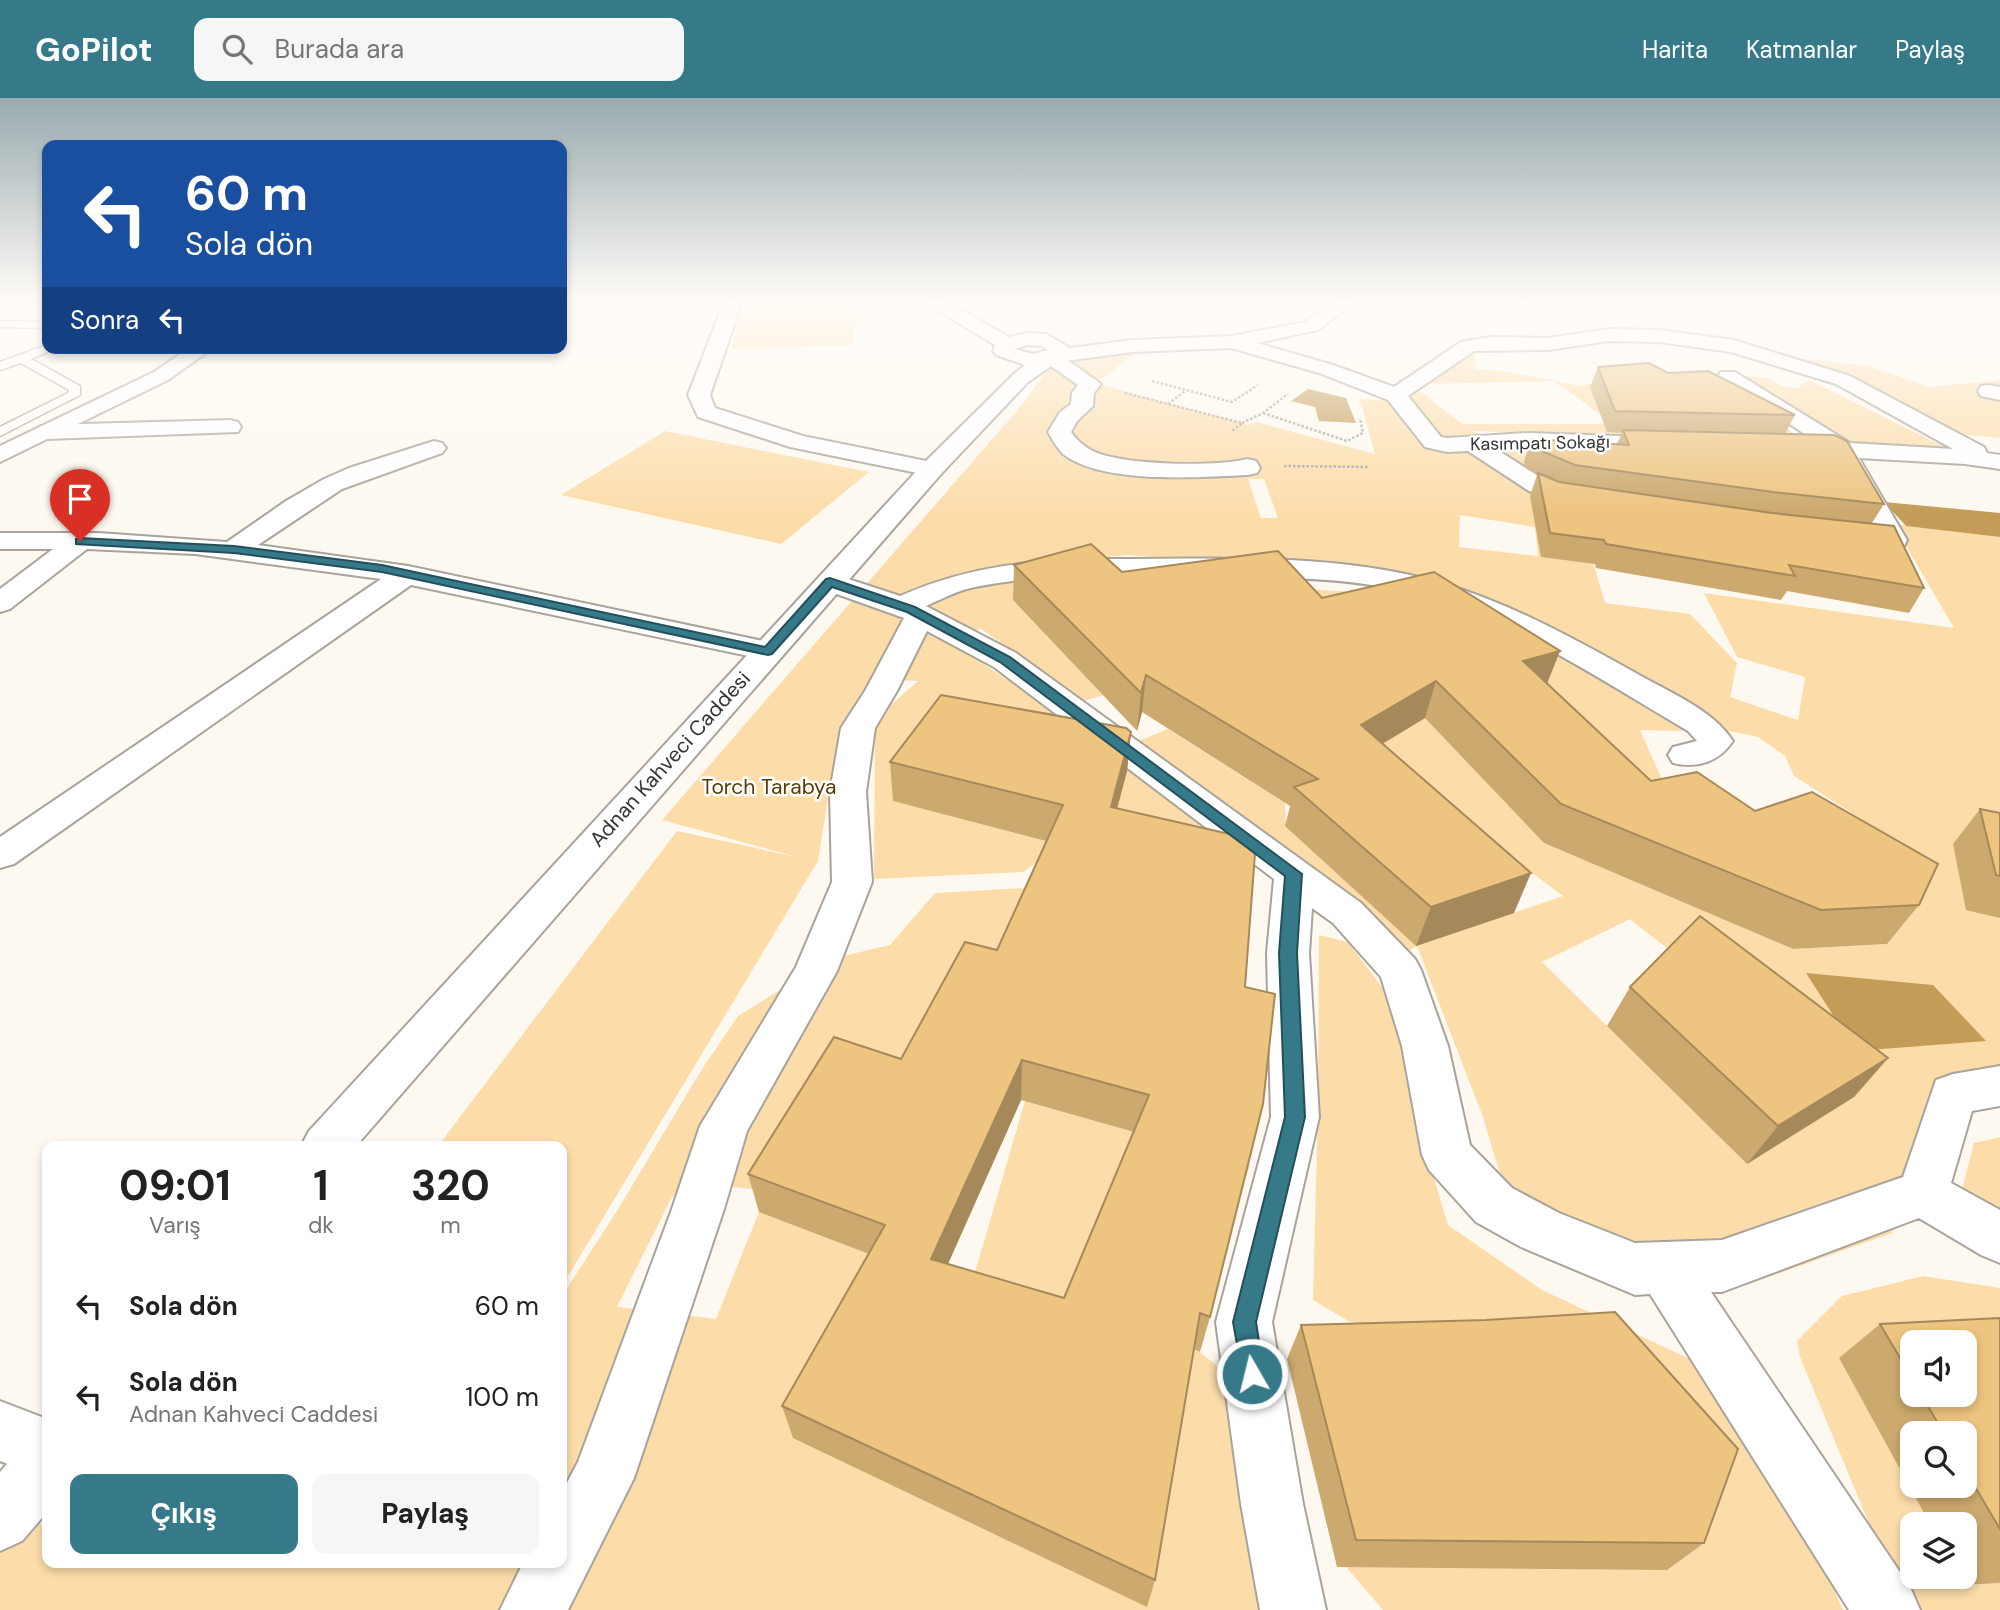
<!DOCTYPE html>
<html lang="tr">
<head>
<meta charset="utf-8">
<style>
	body { margin:0; font-family:"DM Sans",sans-serif; background:#f6f6f6; color:#222; height:100vh; display:flex; flex-direction:column; font-size:26px; white-space:nowrap }
	* { box-sizing:border-box; margin:0 }
	p { font-size:23px; color:#767676 }
	.icon { flex:none; width:38px; height:38px; fill:none; stroke:currentColor; stroke-width:2; stroke-linecap:round; stroke-linejoin:round }
	.map { position:relative; flex:1; overflow:hidden }
	.panel { position:absolute; left:42px; top:1043px; width:525px; height:427px; display:flex; flex-direction:column; background:#fff; border-radius:14px; box-shadow:0 4px 10px #0003 }
	.panel>* { flex:none }
	.guide { position:absolute; left:42px; top:42px; width:525px; height:214px; border-radius:14px; box-shadow:0 4px 10px #0003; background:#1a4fa0; color:#fff; overflow:hidden }
	.buttons { position:absolute; left:1900px; top:1232px; display:grid; gap:14px }
	.buttons a { display:grid; place-items:center; width:77px; height:77px; border-radius:14px; background:#fff; box-shadow:0 4px 10px #0003; font-size:35px }
	.pin { position:absolute; display:grid; place-items:center; width:60px; height:60px; color:#fff; margin:-72px -30px; border-radius:50% 50% 50% 0; rotate:-45deg; box-shadow:0 0 7px #0007 }
	.pin .icon { rotate:45deg }
	.me { position:absolute; width:77px; margin:-38px; rotate:352deg; stroke-linejoin:round; filter:drop-shadow(0 0 5px #0008) }
	.turn { display:flex; align-items:center; gap:24px; height:147px; padding:0 28px; font-size:32px }
	.turn .icon { width:91px; height:91px; stroke-width:2.5 }
	.turn b { display:block; font-size:49px; line-height:60px }
	.then { display:flex; align-items:center; height:66px; padding:0 28px; background:#0003; gap:14px; font-size:26px }
	.eta { display:flex; justify-content:space-evenly; align-items:center; height:119px; text-align:center }
	.eta b { font-size:42px; font-weight:700; line-height:49px }
	.cta { display:flex; gap:14px; margin-top:auto; padding:14px 28px }
	.cta a { flex:1; height:80px; border-radius:14px; background:#367a8a; color:#fff; font-size:28px; font-weight:700; line-height:80px; text-align:center }
	.cta a+a { background:#f6f6f6; color:#222 }
	ul { padding:0; list-style:none }
	li { display:flex; align-items:center; gap:21px; height:91px; padding:0 28px }
	li div { flex:1 }
	li b { display:block; font-size:26px }
	li em { font-style:normal }
	header { display:flex; align-items:center; gap:42px; box-sizing:border-box; height:98px; padding:0 35px; background:#367a8a; color:#fff }
	header strong { font-size:33px }
	nav { display:flex; gap:38px; margin-inline-start:auto; font-size:24px }
	.search { width:490px; height:63px; background:#f6f6f6; display:flex; align-items:center; gap:18px; box-sizing:border-box; padding:0 24px; border-radius:14px; color:#767676; font-size:26px }
	.map>svg:first-child { display:block }
	.green { fill:#fcddaa; fill-rule:evenodd }
	.water { fill:#c39c58 }
	.lines { fill:none; stroke-linecap:round; stroke-linejoin:round }
	.service-casing { stroke:#a8a39b; stroke-width:3 }
	.minor-casing { stroke:#a8a39b; stroke-width:4 }
	.tertiary-casing { stroke:#a8a39b; stroke-width:4 }
	.secondary-casing { stroke:#a8a39b; stroke-width:4 }
	.path { stroke:#a9a59f; stroke-width:2.5; stroke-dasharray:2.5 2; stroke-linecap:butt }
	.service { fill:#fff; fill-rule:evenodd }
	.minor { fill:#fff; fill-rule:evenodd }
	.tertiary { fill:#fff; fill-rule:evenodd }
	.secondary { fill:#fff; fill-rule:evenodd }
	.wall { fill:#cca96e; fill-rule:evenodd }
	.shaded-wall { fill:#a6895a }
	.building { fill:#edc480; stroke:#a6895a; stroke-width:2; fill-rule:evenodd }
	.route { fill:#367a8a; stroke:#234f5a; stroke-width:2 }
	.labels { text-anchor:middle; dominant-baseline:central; stroke-width:5; stroke-linejoin:round; paint-order:stroke }
	.far-street-label { font-size:18px; fill:#373531; stroke:#fff }
	.street-label { font-size:21px; fill:#373531; stroke:#fff }
	.park-label { font-size:21px; fill:#563b02; stroke:#fff }
</style>
</head>
<body>
<header>
<strong>GoPilot</strong>
<div class="search"><svg class="icon" aria-label="search" viewBox="0 0 24 24"><circle cx="10" cy="10" r="6"/><path d="M15 15l6 6"/></svg>Burada ara</div>
<nav><a>Harita</a><a>Katmanlar</a><a>Paylaş</a></nav>
</header>
<div class="map">
<svg width="2000" height="1512" viewBox="0 0 2000 1512">
	<rect width="100%" height="100%" fill="#fef9f0"/>
	<!-- green -->
	<path class="green" d="M 856,204 L 854,247 L 731,251 L 744,206 Z
		M 1475,250 L 1475,271 L 1504,273 L 1580,288 L 1613,282 L 1777,322 L 1803,344 L 1473,333 L 1488,342 L 1862,390 L 1894,426 L 2000,439 L 2000,996 L 1938,1041 L 1892,1135 L 1749,1186 L 1645,1177 L 1508,1103 L 1483,1019 L 1417,848 L 1402,857 L 1228,715 L 1192,730 L 1107,749 L 1127,670 L 894,703 L 1061,747 L 1023,774 L 874,781 L 875,621 L 918,583 L 877,581 L 839,632 L 818,763 L 562,1188 L 562,1048 L 438,1048 L 677,733 L 797,759 L 662,722 L 1026,302 L 1048,270 L 1093,256 L 1135,256 L 1095,285 L 1248,327 L 1256,324 L 1375,356 L 1360,301 L 1390,303 L 1421,294 L 1462,326 L 1614,326 L 1554,283 L 1422,286 ZM 1524,363 L 1599,392 L 1528,383 ZM 1248,381 L 1264,381 L 1278,420 L 1261,420 ZM 1460,417 L 1535,429 L 1538,458 L 1459,449 ZM 1579,417 L 1902,441 L 1954,530 L 1704,495 L 1737,559 L 1805,579 L 1798,622 L 1730,599 L 1737,565 L 1690,516 L 1605,505 ZM 1128,457 L 1273,469 L 1409,487 L 1353,494 L 1272,489 L 1463,768 L 1512,760 L 1563,798 L 1416,848 L 1286,728 L 1285,705 L 1168,631 L 1114,653 L 958,549 L 980,530 L 1084,603 L 1103,597 L 1014,503 L 1041,476 L 982,481 L 1000,468 ZM 1708,629 L 1758,639 L 1785,658 L 1794,678 L 1858,719 L 1853,745 L 1887,846 L 1793,851 L 1544,745 L 1676,713 L 1640,632 L 1677,633 ZM 1630,821 L 1853,998 L 1747,1066 L 1542,864 Z
		M 1792,260 L 1868,268 L 1930,289 L 2000,282 L 2000,340 L 1966,337 Z
		M 1726,276 L 1767,280 L 1782,288 L 1797,290 L 1809,282 L 1947,350 L 1853,344 Z
		M 665,333 L 869,374 L 781,446 L 561,397 Z
		M 1042,789 L 920,971 L 771,1093 L 715,1087 L 672,1099 L 617,1209 L 716,1221 L 759,1114 L 941,1183 L 971,1188 L 1025,1003 L 1250,1067 L 1239,1100 L 1076,1197 L 1200,1254 L 1216,1267 L 1283,1512 L 0,1512 L 0,1456 L 31,1413 L 47,1435 L 47,1465 L 70,1465 L 74,1469 L 79,1465 L 562,1465 L 562,1198 L 617,1113 L 702,971 L 738,918 L 830,861 L 890,847 L 935,795 Z
		M 1319,837 L 1348,844 L 1393,904 L 1418,1027 L 1448,1127 L 1542,1192 L 1718,1274 L 1757,1318 L 1843,1512 L 1383,1512 L 1346,1469 L 1586,1248 L 1350,1224 L 1313,1202 L 1318,1010 Z
		M 2000,1039 L 2000,1134 L 1958,1107 L 1974,1045 Z
		M 1923,1178 L 2000,1190 L 2000,1252 C 1936,1238 1902,1247 1839,1260 L 1930,1426 L 1913,1426 L 1913,1479 L 1959,1479 L 1963,1487 L 2000,1485 L 2000,1512 L 1915,1512 L 1876,1442 L 1800,1259 L 1797,1243 L 1842,1198 Z"/>
	<!-- water -->
	<path class="water" d="M 1308,291 L 1346,300 L 1356,325 L 1319,323 L 1315,309 L 1291,303 Z
		M 1884,404 L 2000,415 L 2000,439 L 1906,428 Z
		M 1806,875 L 1933,887 L 1986,943 L 1856,953 Z"/>
	<g class="lines">
		<defs>
			<path id="service" d="M 0,223 L 47,224 L 47,230 L 0,229 Z
				M 47,247 L 47,250 L 57,250 L 31,261 L 80,288 L 80,297 L 0,338 L 0,329 L 68,295 L 69,292 L 21,265 L 0,272 L 0,264 Z"/>
			<path id="minor" d="M 724,204 L 742,204 L 710,297 L 715,310 L 803,338 L 941,366 L 944,371 L 941,376 L 932,378 L 790,349 L 698,319 L 688,297 Z
				M 1334,204 L 1355,204 L 1318,232 L 1257,245 L 1333,267 L 1394,289 L 1461,244 L 1490,239 L 1548,240 L 1609,231 L 1659,232 L 1734,242 L 1850,278 L 1984,349 L 1987,355 L 2000,357 L 2000,371 L 1965,366 L 1859,360 L 1907,442 L 1904,448 C 1887,452 1868,449 1852,445 L 1848,439 L 1852,433 L 1875,432 L 1835,358 L 1792,354 L 1788,349 L 1792,344 L 1815,343 L 1718,278 L 1721,274 L 1735,274 L 1850,345 L 1953,351 L 1836,286 L 1731,254 L 1659,244 L 1609,243 L 1548,252 L 1474,253 L 1408,298 L 1441,339 L 1447,340 L 1528,335 L 1678,340 L 1682,345 L 1678,350 L 1670,352 L 1528,349 L 1496,351 L 1546,383 L 1591,398 L 1595,403 L 1591,408 L 1582,411 L 1529,393 L 1468,353 L 1447,354 L 1425,349 L 1388,302 L 1319,275 L 1231,250 L 1133,254 L 1126,252 L 1123,248 L 1126,244 L 1133,242 L 1232,238 L 1305,224 Z
				M 1051,253 L 1058,255 L 1101,286 L 1094,295 L 1093,308 L 1077,323 L 1071,334 C 1078,344 1088,352 1100,356 C 1133,367 1214,369 1247,361 L 1256,363 L 1260,370 L 1257,375 L 1248,377 C 1199,379 1103,387 1063,356 C 1057,350 1052,341 1048,334 L 1060,314 L 1071,306 L 1072,295 L 1078,287 L 1044,263 L 1041,259 L 1044,255 Z
				M 1989,287 L 2000,289 L 2000,302 L 1981,298 L 1978,293 L 1981,288 Z
				M 230,322 L 238,324 L 241,329 L 238,334 L 47,341 L 39,339 L 36,334 L 39,329 L 47,327 Z
				M 434,343 L 442,345 L 446,350 L 442,355 L 342,391 L 258,447 L 408,468 L 768,544 L 779,546 L 784,553 L 779,560 L 768,562 L 411,487 L 14,766 L 0,770 L 0,739 L 381,481 L 195,456 L 87,451 L 10,511 L 0,514 L 0,491 L 53,451 L 0,451 L 0,435 L 98,435 L 227,444 L 286,403 L 324,381 L 349,370 Z
				M 1109,461 C 1214,461 1325,455 1427,481 C 1500,500 1568,537 1634,574 C 1668,594 1711,610 1733,643 C 1719,664 1697,671 1673,665 L 1668,657 L 1673,649 L 1697,643 L 1688,633 C 1608,586 1528,532 1439,503 C 1362,477 1278,480 1198,478 C 1124,477 1048,474 975,489 C 958,492 942,501 926,508 L 1016,555 L 1361,805 L 1415,861 L 1421,872 L 1448,948 L 1470,1047 L 1512,1090 L 1559,1115 L 1635,1145 L 1722,1142 L 1903,1079 L 1936,982 L 1953,976 L 2000,968 L 2000,1008 L 1972,1013 L 1951,1085 L 2000,1112 L 2000,1165 L 1981,1157 L 1919,1120 L 1722,1194 L 1711,1194 L 1910,1489 L 1920,1512 L 1849,1512 L 1650,1196 L 1635,1197 L 1521,1149 L 1476,1124 L 1429,1072 L 1422,1057 L 1402,948 L 1381,879 L 1333,825 L 1312,810 L 1309,855 L 1319,1019 L 1272,1224 L 1303,1406 L 1326,1512 L 1260,1512 L 1241,1406 L 1216,1224 L 1271,1019 L 1267,855 L 1274,781 L 994,569 L 927,533 L 897,593 L 875,630 L 866,694 L 872,784 L 837,873 L 747,1033 L 724,1111 L 634,1380 L 568,1512 L 500,1512 L 523,1465 L 562,1465 L 562,1394 L 578,1364 L 672,1111 L 700,1028 L 796,869 L 832,784 L 830,694 L 841,630 L 865,593 L 904,520 L 820,490 L 816,484 L 820,478 L 830,475 L 900,498 C 972,467 1032,462 1109,461 Z
				M 0,1303 L 47,1321 L 47,1381 L 0,1363 Z"/>
			<path id="tertiary" d="M 189,250 L 213,250 L 168,282 L 0,364 L 0,348 L 154,274 Z"/>
			<path id="secondary" d="M 924,204 L 947,204 L 1009,239 L 1027,235 L 1046,236 L 1070,250 L 1133,242 L 1140,244 L 1143,248 L 1140,252 L 1133,254 L 1057,264 L 1028,284 L 941,376 L 356,1048 L 301,1048 L 309,1033 L 923,366 L 1014,276 L 1025,267 L 996,257 L 993,253 L 995,247 ZM 1027,247 L 1042,248 L 1048,252 L 1033,256 L 1014,251 Z
				M 47,1336 L 47,1414 L 22,1443 L 0,1453 L 0,1374 L 25,1345 Z"/>
		</defs>
		<!-- service casing -->
		<use href="#service" class="service-casing"/>
		<!-- minor casing -->
		<use href="#minor" class="minor-casing"/>
		<!-- tertiary casing -->
		<use href="#tertiary" class="tertiary-casing"/>
		<!-- secondary casing -->
		<use href="#secondary" class="secondary-casing"/>
		<!-- path -->
		<path class="path" d="M 1152,283 L 1232,304 L 1258,287
			M 1125,295 L 1242,325 L 1232,333
			M 1168,306 L 1185,293
			M 1263,315 L 1347,343 L 1363,335 L 1360,320
			M 1242,325 L 1263,315 L 1288,296
			M 1284,368 L 1368,369"/>
		<!-- service -->
		<use href="#service" class="service"/>
		<!-- minor -->
		<use href="#minor" class="minor"/>
		<!-- tertiary -->
		<use href="#tertiary" class="tertiary"/>
		<!-- secondary -->
		<use href="#secondary" class="secondary"/>
	</g>
	<!-- wall -->
	<path class="wall" d="M 1598,269 L 1668,275 L 1795,317 L 1785,336 L 1884,406 L 1872,425 L 1924,490 L 1909,515 L 1787,493 L 1781,502 L 1596,470 L 1595,466 L 1541,459 L 1530,398 L 1537,377 L 1525,369 L 1524,363 L 1532,341 L 1617,346 L 1622,335 L 1607,334 L 1590,289 Z
		M 1014,467 L 1122,474 L 1322,500 L 1560,553 L 1547,586 L 1651,683 L 1755,713 L 1919,807 L 1887,846 L 1793,851 L 1544,745 L 1425,620 L 1383,645 L 1514,815 L 1416,848 L 1285,728 L 1290,708 L 1142,614 L 1137,633 L 1013,502 Z
		M 1131,634 L 1127,673 L 1117,711 L 1210,1219 L 1200,1254 L 1194,1251 L 1155,1482 L 1147,1509 L 793,1340 L 782,1308 L 869,1156 L 759,1114 L 748,1076 L 901,961 L 997,852 L 1046,743 L 893,703 L 890,664 ZM 1021,1002 L 1134,1034 L 1064,1200 L 948,1166 Z
		M 1980,711 L 2000,715 L 2000,820 L 1966,812 L 1953,746 Z
		M 1630,889 L 1888,960 L 1854,999 L 1747,1066 L 1607,928 Z
		M 2000,1220 L 2000,1485 L 1963,1487 L 1959,1479 L 1965,1479 L 1965,1426 L 1930,1426 L 1839,1260 L 1880,1226 ZM 1913,1244 L 1965,1297 L 1913,1297 ZM 1913,1335 L 1965,1335 L 1965,1388 L 1913,1388 Z
		M 1301,1227 L 1704,1445 L 1667,1472 L 1337,1469 L 1287,1261 Z"/>
	<!-- shaded-wall -->
	<path class="shaded-wall" d="M 1560,553 L 1545,590 L 1523,563 Z
		M 1146,577 L 1142,614 L 1137,633 L 1141,595 Z
		M 1436,583 L 1425,620 L 1351,665 L 1361,627 Z
		M 1131,634 L 1127,673 L 1107,749 L 1111,709 Z
		M 1531,775 L 1514,815 L 1416,848 L 1431,809 Z
		M 1888,960 L 1854,999 L 1747,1066 L 1778,1028 Z
		M 1022,962 L 1021,1002 L 934,1197 L 931,1161 Z"/>
	<!-- building -->
	<path class="building" d="M 1649,265 L 1668,275 L 1708,273 L 1795,317 L 1615,313 L 1598,269 Z
		M 1623,332 L 1834,337 L 1847,343 L 1884,406 L 1773,394 L 1575,367 L 1544,354 L 1533,347 L 1532,341 L 1629,347 Z
		M 1538,375 L 1559,384 L 1772,415 L 1894,428 L 1924,490 L 1789,467 L 1795,478 L 1606,446 L 1604,442 L 1550,435 Z
		M 1091,446 L 1122,474 L 1278,453 L 1322,500 L 1434,474 L 1560,553 L 1523,563 L 1651,683 L 1697,674 L 1755,713 L 1812,694 L 1938,766 L 1919,807 L 1821,812 L 1561,706 L 1436,583 L 1361,627 L 1531,775 L 1431,809 L 1294,689 L 1318,681 L 1146,577 L 1141,595 L 1014,467 Z
		M 941,597 L 1126,630 L 1131,634 L 1111,709 L 1256,742 L 1245,889 L 1275,896 L 1263,1006 L 1210,1219 L 1200,1215 L 1155,1482 L 782,1308 L 885,1127 L 748,1076 L 834,939 L 901,961 L 965,844 L 997,852 L 1063,707 L 890,664 ZM 1022,962 L 1149,997 L 1064,1200 L 931,1161 Z
		M 1980,711 L 2000,715 L 2000,778 L 1996,777 Z
		M 1700,818 L 1888,960 L 1778,1028 L 1630,889 Z
		M 1615,1214 L 1738,1351 L 1704,1445 L 1356,1442 L 1301,1227 L 1486,1222 Z
		M 2000,1220 L 2000,1431 L 1965,1372 L 1965,1335 L 1944,1335 L 1921,1297 L 1965,1297 L 1965,1244 L 1913,1244 L 1913,1282 L 1880,1226 Z"/>
	<!-- sky -->
	<linearGradient id="sky" x2="0" y2="1"><stop stop-color="#99aaae"/><stop offset="0.49" stop-color="#fffcf8"/><stop offset="1" stop-color="#fffcf8" stop-opacity="0"/></linearGradient>
	<rect width="2000" height="416" fill="url(#sky)"/>
	<!-- route -->
	<path class="route" d="M 80,440 L 234,448 L 382,467 L 765,549 L 826,481 L 830,480 L 915,509 L 1010,559 L 1302,776 L 1297,855 L 1305,1019 L 1256,1224 L 1264,1276 L 1260,1285 L 1252,1288 L 1244,1285 L 1233,1224 L 1285,1019 L 1279,855 L 1285,778 L 1000,564 L 907,514 L 832,489 L 772,556 L 768,557 L 382,474 L 234,455 L 76,446 L 76,441 Z"/>
	<g class="labels">
		<!-- far-street labels -->
		<g class="far-street-label">
			<text transform="translate(1540 345) rotate(-1)">Kasımpatı Sokağı</text>
		</g>
		<!-- street labels -->
		<g class="street-label">
			<text transform="translate(670 661) rotate(-48)">Adnan Kahveci Caddesi</text>
		</g>
		<!-- park labels -->
		<g class="park-label">
			<text x="769" y="689">Torch Tarabya</text>
		</g>
	</g>
</svg>
<div class="buttons">
<a><svg class="icon" aria-label="sound" viewBox="0 0 24 24"><path d="M4 9h4l5-4v14l-5-4H4zM17 9q2 3 0 6"/></svg></a>
<a><svg class="icon" aria-label="search" viewBox="0 0 24 24"><circle cx="10" cy="10" r="6"/><path d="M15 15l6 6"/></svg></a>
<a><svg class="icon" aria-label="layers" viewBox="0 0 24 24"><path d="M12 4l9 5-9 5-9-5zM3 14l9 5 9-5"/></svg></a>
</div>
<div class="pin" style="left:80px;top:443px;background:#d93025"><svg class="icon" aria-label="arrive" viewBox="0 0 24 24"><path d="M6 21V4h12l-3 4 3 4H6"/></svg></div>
<svg class="me" style="left:1252px;top:1276px" viewBox="-20 -20 40 40"><circle r="17" fill="#367a8a" stroke="#fff" stroke-width="3"/><path d="M0-11L8 9 0 5-8 9z" fill="#fff"/></svg>
<div class="guide">
<div class="turn"><svg class="icon" aria-label="left" viewBox="0 0 24 24"><path d="M17 20v-9H6M10 6l-5 5 5 5"/></svg><div><b>60 m</b>Sola dön</div></div>
<div class="then">Sonra<svg class="icon" aria-label="left" viewBox="0 0 24 24"><path d="M17 20v-9H6M10 6l-5 5 5 5"/></svg></div>
</div>
<section class="panel">
<div class="eta">
<div><b>09:01</b><p>Varış</p></div>
<div><b>1</b><p>dk</p></div>
<div><b>320</b><p>m</p></div>
</div>
<ul>
<li><svg class="icon" aria-label="left" viewBox="0 0 24 24"><path d="M17 20v-9H6M10 6l-5 5 5 5"/></svg><div><b>Sola dön</b></div><em>60 m</em></li>
<li><svg class="icon" aria-label="left" viewBox="0 0 24 24"><path d="M17 20v-9H6M10 6l-5 5 5 5"/></svg><div><b>Sola dön</b><p>Adnan Kahveci Caddesi</p></div><em>100 m</em></li>
</ul>
<div class="cta"><a>Çıkış</a><a>Paylaş</a></div>
</section>
</div>
</body>
</html>
